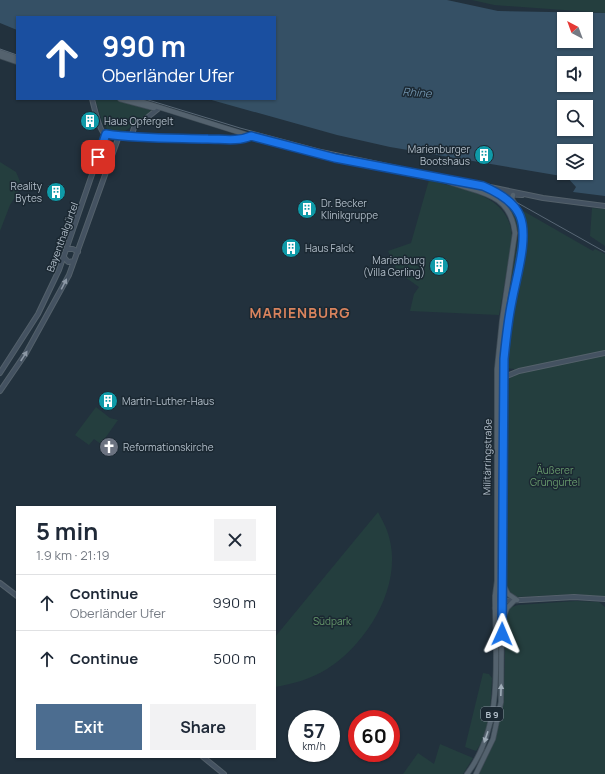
<!DOCTYPE html>
<html lang="en">
<head>
<meta charset="utf-8">
<style>
	body { margin:0; font-family:Manrope,sans-serif; background:#f2f2f3; color:#1f2937; height:100vh; display:flex; flex-direction:column; font-size:15px; white-space:nowrap }
	* { box-sizing:border-box; margin:0 }
	p { font-size:13px; color:#747a83 }
	.icon { flex:none; width:22px; height:22px; fill:none; stroke:currentColor; stroke-width:2; stroke-linecap:round; stroke-linejoin:round }
	.map { position:relative; flex:1; overflow:hidden }
	.panel { position:absolute; left:16px; top:506px; width:260px; height:252px; display:flex; flex-direction:column; background:#fff; border-radius:0px; box-shadow:0 1px 3px #0004 }
	.panel>* { flex:none }
	.banner { position:absolute; left:16px; top:16px; width:260px; height:84px; border-radius:0px; box-shadow:0 1px 3px #0004; background:#1a4fa0; color:#fff; overflow:hidden }
	.needle { width:26px; rotate:319deg }
	.fabs { position:absolute; left:557px; top:12px; display:grid; gap:8px }
	.fabs a { display:grid; place-items:center; width:36px; height:36px; border-radius:0px; background:#fff; box-shadow:0 1px 3px #0004; font-size:20px }
	.speed { position:absolute; left:288px; top:710px; display:flex; gap:8px; font-size:20px; font-weight:700; text-align:center }
	.speed>* { display:grid; place-content:center; width:52px; height:52px; border-radius:50%; background:#fff; box-shadow:0 1px 3px #0004; line-height:1 }
	.speed small { font-size:10px; font-weight:400 }
	.speed .limit { border:6px solid #d22; background:#fff; color:#111 }
	.pin { position:absolute; display:grid; place-items:center; width:34px; height:34px; color:#fff; margin:-17px; border-radius:8px; box-shadow:0 2px 6px #0006 }
	.me { position:absolute; width:44px; margin:-22px; rotate:1deg; stroke-linejoin:round; filter:drop-shadow(0 0 3px #0008) }
	.turn { display:flex; align-items:center; gap:14px; height:84px; padding:0 20px; font-size:18px }
	.turn .icon { width:52px; height:52px; stroke-width:2.5 }
	.turn b { display:block; font-size:28px; line-height:34px }
	.round { display:grid; place-items:center; flex:none; width:42px; height:42px; border-radius:0px; background:#f2f2f3 }
	.headline { display:flex; align-items:center; justify-content:space-between; height:68px; padding:0 20px }
	h1 { font-size:24px; font-weight:700; line-height:30px }
	.button { display:flex; gap:8px; margin-top:auto; padding:8px 20px }
	.button a { flex:1; height:46px; border-radius:0px; background:#4c6d90; color:#fff; font-size:16px; font-weight:700; line-height:46px; text-align:center }
	.button a+a { background:#f2f2f3; color:#1f2937 }
	ul { padding:0; list-style:none }
	li { display:flex; align-items:center; gap:12px; height:56px; padding:0 20px; border-top:1px solid #e0e1e3 }
	li div { flex:1 }
	li b { display:block; font-size:15px }
	li em { font-style:normal }
	.map>svg:first-child { display:block }
	.green { fill:#243e3e }
	.water { fill:#355065; fill-rule:evenodd }
	.lines { fill:none; stroke-linecap:round; stroke-linejoin:round }
	.secondary-casing { stroke:#54616b; stroke-width:6 }
	.primary-casing { stroke:#3f4c56; stroke-width:6 }
	.secondary { stroke:#445261; stroke-width:4 }
	.primary { stroke:#54626e; stroke-width:4.5 }
	.tram { stroke:#586775; stroke-width:1 }
	.oneway { fill:#8c98a5 }
	.oneway2 { fill:#9facb7 }
	.route-casing { stroke:#114b97; stroke-width:10 }
	.route { stroke:#1a73e8; stroke-width:7 }
	.labels { text-anchor:middle; dominant-baseline:central; stroke-width:3; stroke-linejoin:round; paint-order:stroke }
	.shield { fill:#1b2832; stroke:#85919c; stroke-width:1 }
	.shield-label { font-size:9px; font-weight:bold; fill:#b2bec9 }
	.poi-label { font-size:10px; fill:#b2bec9; stroke:#1b2832; text-anchor:start }
	.street-label { font-size:10px; fill:#b2bec9; stroke:#1b2832 }
	.park-label { font-size:10px; fill:#689b6d; stroke:#1b2832 }
	.water-label { font-size:11px; font-style:italic; fill:#7093ad; stroke:#1b2832 }
	.district-label { font-size:14px; font-weight:bold; letter-spacing:1px; fill:#d9835d; stroke:#1b2832 }
</style>
</head>
<body>
<div class="map">
<svg width="605" height="774" viewBox="0 0 605 774">
	<rect width="100%" height="100%" fill="#22313d"/>
	<!-- green -->
	<path class="green" d="M 472,0 L 605,0 L 605,13 L 494,5 Z
		M 95,99 L 115,99 L 153,111 L 125,131 L 112,131 L 107,129 L 103,124 Z
		M 0,162 L 16,172 L 22,186 L 10,205 L 0,231 Z
		M 429,180 C 464,190 512,194 512,240 L 499,315 L 410,311 L 414,294 L 419,287 L 405,277 L 396,268 L 388,251 L 411,243 Z
		M 497,198 L 506,203 L 516,214 L 521,234 L 505,330 L 502,370 L 499,372 L 506,307 L 518,238 C 518,220 510,209 497,198 Z
		M 518,208 L 593,251 L 595,249 L 605,254 L 605,597 L 576,594 L 517,597 L 513,595 L 507,588 L 506,387 L 507,380 L 514,376 L 514,369 L 507,368 L 506,363 L 513,305 L 525,233 L 524,222 Z
		M 592,208 L 605,209 L 605,246 L 590,236 Z
		M 498,387 L 502,387 L 499,596 Z
		M 96,407 L 110,418 L 118,420 L 101,444 L 94,439 L 89,445 L 75,435 Z
		M 378,512 C 382,520 387,528 389,537 C 403,586 367,644 327,669 C 311,679 293,684 275,687 L 275,637 Z
		M 576,601 L 599,602 L 605,607 L 605,774 L 479,774 C 485,761 492,749 496,735 C 507,697 504,657 506,619 L 509,608 L 518,605 Z
		M 483,673 L 489,674 L 492,678 C 491,699 490,733 476,751 L 465,747 Z
		M 440,744 L 473,758 L 463,774 L 403,774 L 418,753 L 434,764 Z"/>
	<!-- water -->
	<path class="water" d="M 0,0 L 447,0 L 498,11 L 605,13 L 605,196 L 573,192 L 576,187 L 567,177 L 390,147 L 337,135 L 208,99 L 275,99 L 275,17 L 17,17 L 17,30 L 0,23 ZM 564,19 L 586,19 L 586,41 L 564,41 ZM 564,63 L 586,63 L 586,85 L 564,85 ZM 564,107 L 586,107 L 586,129 L 564,129 ZM 564,151 L 586,151 L 586,173 L 564,173 Z"/>
	<g class="lines">
		<defs>
			<path id="secondary" d="M 92,99 C 94,106 99,130 104,133 C 116,140 239,141 251,136
				M 131,137 L 134,128 L 158,109
				M 485,186 L 543,198 L 605,206
				M 487,193 L 522,195
				M 67,249 L 73,249 L 78,252
				M 64,257 L 68,262 L 74,261
				M 0,373 L 38,314 L 59,270 L 106,134
				M 497,380 L 519,371 L 605,353
				M 0,391 L 26,353 L 69,275 L 119,136
				M 0,583 L 17,596
				M 495,608 L 502,601 L 574,597 L 605,599
				M 203,757 L 224,774"/>
			<path id="primary" d="M 0,52 L 17,58
				M 0,56 L 17,62
				M 120,99 L 154,108
				M 133,99 L 251,136 L 335,158 L 483,186 C 504,195 520,208 523,232 L 507,332 L 504,370 L 501,702 L 493,739 L 476,774
				M 449,182 C 479,193 510,192 515,233 L 502,321 L 497,369 L 497,581 L 495,596 C 495,655 505,724 467,774
				M 513,195 L 512,199 L 515,204
				M 503,584 L 508,594 L 517,600
				M 504,616 L 507,608 L 514,601"/>
		</defs>
		<!-- secondary casing -->
		<use href="#secondary" class="secondary-casing"/>
		<!-- primary casing -->
		<use href="#primary" class="primary-casing"/>
		<!-- secondary -->
		<use href="#secondary" class="secondary"/>
		<!-- primary -->
		<use href="#primary" class="primary"/>
		<!-- tram -->
		<path class="tram" d="M 0,49 L 17,55
			M 145,99 L 240,128 L 319,149 L 484,184 L 605,252"/>
	</g>
	<!-- one-way arrows -->
	<defs><path id="oneway-solid" d="M-6-.8H1V-3.2L6.5 0L1 3.2V.8H-6Z"/></defs>
	<g class="oneway">
		<use href="#oneway-solid" transform="translate(64 284) rotate(-63)"/>
		<use href="#oneway-solid" transform="translate(24 356) rotate(-57)"/>
	</g>
	<g class="oneway2">
		<use href="#oneway-solid" transform="translate(501 690) rotate(-88)"/>
		<use href="#oneway-solid" transform="translate(486 737) rotate(109)"/>
	</g>
	<g class="lines">
		<defs>
			<path id="route" d="M 98,157 L 106,134 C 140,139 174,138 208,139 C 222,139 238,142 251,136 L 335,158 L 483,186 C 497,192 514,201 520,216 C 529,238 516,278 512,301 C 508,320 506,339 504,359 L 502,634"/>
		</defs>
		<!-- route casing -->
		<use href="#route" class="route-casing"/>
		<!-- route -->
		<use href="#route" class="route"/>
	</g>
	<!-- icons -->
	<defs>
		<symbol id="building-disc" viewBox="-11 -11 22 22"><circle r="9.5" fill="#0f9aa8" stroke="#1b2832"/><path d="M-4-6H4V6H1V3H-1V6H-4ZM-2.5-4.3h1.7v1.8h-1.7ZM.8-4.3h1.7v1.8H.8ZM-2.5-1h1.7V.8h-1.7ZM.8-1h1.7V.8H.8Z" fill="#fff"/></symbol>
		<symbol id="church-disc" viewBox="-11 -11 22 22"><circle r="9.5" fill="#6b7280" stroke="#1b2832"/><path d="M-1.2-6h2.4v3.5h3.3v2.4h-3.3V6h-2.4V-.1h-3.3v-2.4h3.3Z" fill="#fff"/></symbol>
	</defs>
	<g fill-rule="evenodd">
		<use href="#building-disc" x="79" y="110" width="22" height="22"/>
		<use href="#building-disc" x="473" y="144" width="22" height="22"/>
		<use href="#building-disc" x="45" y="181" width="22" height="22"/>
		<use href="#building-disc" x="296" y="198" width="22" height="22"/>
		<use href="#building-disc" x="280" y="237" width="22" height="22"/>
		<use href="#building-disc" x="428" y="255" width="22" height="22"/>
		<use href="#building-disc" x="97" y="390" width="22" height="22"/>
		<use href="#church-disc" x="98" y="436" width="22" height="22"/>
	</g>
	<g class="labels">
		<!-- shield labels -->
		<rect class="shield" x="481" y="707" width="22" height="14" rx="3"/>
		<g class="shield-label">
			<text x="492" y="714">B 9</text>
		</g>
		<!-- poi labels -->
		<g class="poi-label">
			<text x="104" y="121">Haus Opfergelt</text>
			<text x="470" y="149" text-anchor="end">Marienburger<tspan x="470" dy="12">Bootshaus</tspan></text>
			<text x="42" y="186" text-anchor="end">Reality<tspan x="42" dy="12">Bytes</tspan></text>
			<text x="321" y="203">Dr. Becker<tspan x="321" dy="12">Klinikgruppe</tspan></text>
			<text x="305" y="248">Haus Falck</text>
			<text x="425" y="260" text-anchor="end">Marienburg<tspan x="425" dy="12">(Villa Gerling)</tspan></text>
			<text x="122" y="401">Martin-Luther-Haus</text>
			<text x="123" y="447">Reformationskirche</text>
		</g>
		<!-- street labels -->
		<g class="street-label">
			<text transform="translate(62 237) rotate(-70)">Bayenthalgürtel</text>
			<text transform="translate(487 457) rotate(-89)">Militärringstraße</text>
		</g>
		<!-- park labels -->
		<g class="park-label">
			<text x="555" y="470">Äußerer<tspan x="555" dy="12">Grüngürtel</tspan></text>
			<text x="332" y="621">Südpark</text>
		</g>
		<!-- water labels -->
		<g class="water-label">
			<text transform="translate(417 92) rotate(4)">Rhine</text>
		</g>
		<!-- district labels -->
		<g class="district-label">
			<text x="300" y="312">MARIENBURG</text>
		</g>
	</g>
</svg>
<div class="fabs">
<a><svg class="needle" viewBox="-14 -14 28 28"><path d="M0-13l5 13h-10z" fill="#e53935"/><path d="M0 13l5-13h-10z" fill="#747a83"/></svg></a>
<a><svg class="icon" aria-label="sound" viewBox="0 0 24 24"><path d="M4 9h4l5-4v14l-5-4H4zM17 9q2 3 0 6"/></svg></a>
<a><svg class="icon" aria-label="search" viewBox="0 0 24 24"><circle cx="10" cy="10" r="6"/><path d="M15 15l6 6"/></svg></a>
<a><svg class="icon" aria-label="layers" viewBox="0 0 24 24"><path d="M12 4l9 5-9 5-9-5zM3 14l9 5 9-5"/></svg></a>
</div>
<div class="speed"><div>57<small>km/h</small></div><div class="limit">60</div></div>
<div class="pin" style="left:98px;top:157px;background:#d93025"><svg class="icon" aria-label="arrive" viewBox="0 0 24 24"><path d="M6 21V4h12l-3 4 3 4H6"/></svg></div>
<svg class="me" style="left:502px;top:634px" viewBox="-20 -20 40 40"><path d="M0-17L14 15 0 8-14 15z" fill="#1a73e8" stroke="#fff" stroke-width="4"/></svg>
<div class="banner">
<div class="turn"><svg class="icon" aria-label="ahead" viewBox="0 0 24 24"><path d="M12 20V5M6 11l6-6 6 6"/></svg><div><b>990 m</b>Oberländer Ufer</div></div>
</div>
<section class="panel">
<div class="headline"><div><h1>5 min</h1><p>1.9 km · 21:19</p></div><a class="round"><svg class="icon" aria-label="close" viewBox="0 0 24 24"><path d="M6 6l12 12M18 6L6 18"/></svg></a></div>
<ul>
<li><svg class="icon" aria-label="ahead" viewBox="0 0 24 24"><path d="M12 20V5M6 11l6-6 6 6"/></svg><div><b>Continue</b><p>Oberländer Ufer</p></div><em>990 m</em></li>
<li><svg class="icon" aria-label="ahead" viewBox="0 0 24 24"><path d="M12 20V5M6 11l6-6 6 6"/></svg><div><b>Continue</b></div><em>500 m</em></li>
</ul>
<div class="button"><a>Exit</a><a>Share</a></div>
</section>
</div>
</body>
</html>
